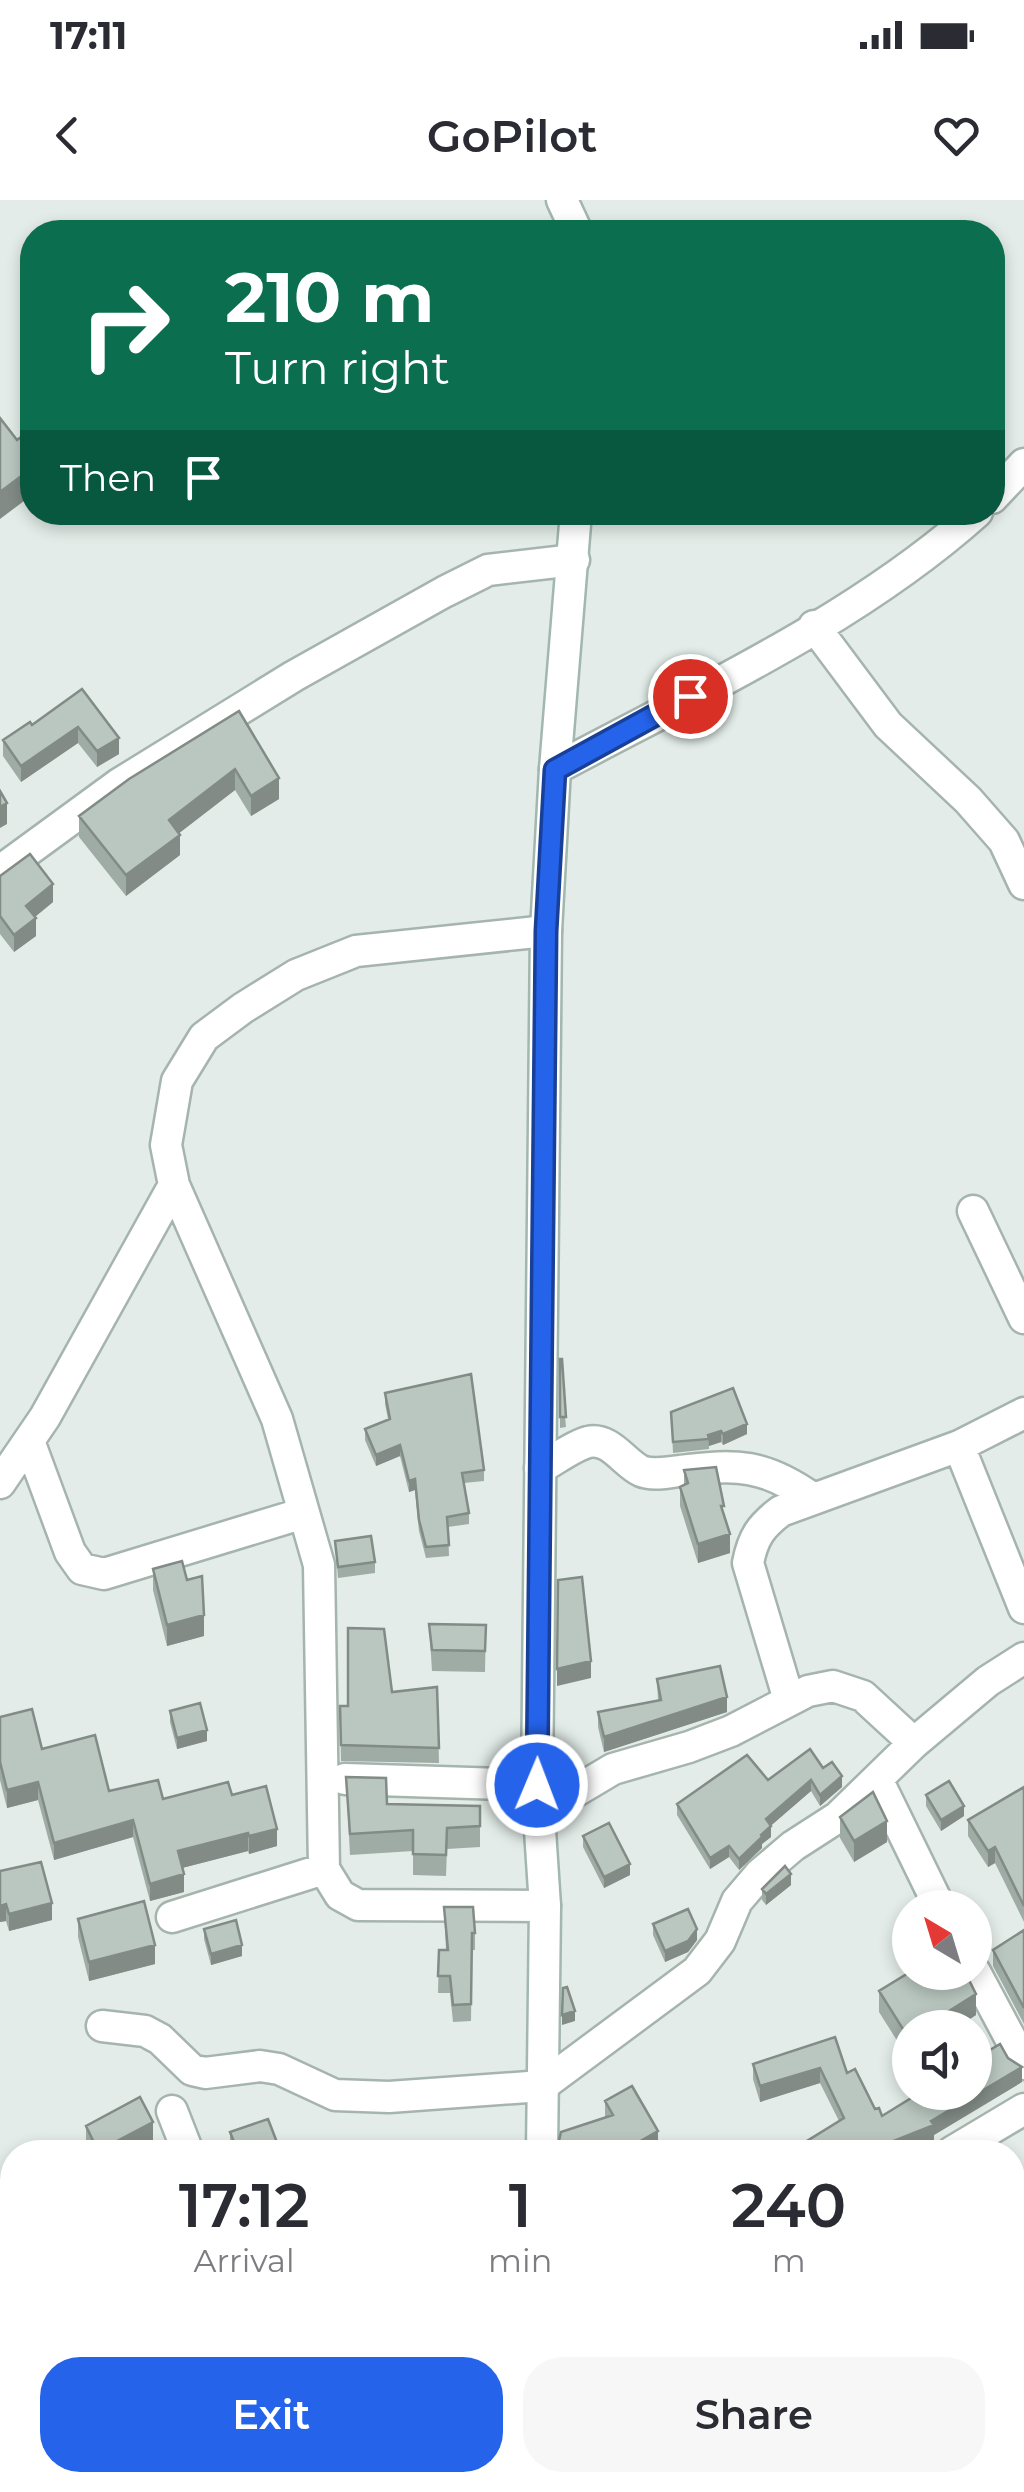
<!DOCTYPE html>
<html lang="en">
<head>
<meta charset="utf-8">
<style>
	body { margin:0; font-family:Montserrat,sans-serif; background:#f7f7f7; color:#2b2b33; height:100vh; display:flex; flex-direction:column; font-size:38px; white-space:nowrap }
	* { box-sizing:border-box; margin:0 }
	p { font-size:32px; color:#7c7c81 }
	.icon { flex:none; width:55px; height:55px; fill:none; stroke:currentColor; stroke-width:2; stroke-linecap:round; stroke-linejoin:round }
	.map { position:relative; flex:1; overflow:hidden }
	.side { position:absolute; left:0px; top:1940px; width:1025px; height:352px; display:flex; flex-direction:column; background:#fff; border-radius:40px 40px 0 0; box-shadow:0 5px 15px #0003 }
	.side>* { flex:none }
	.banner { position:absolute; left:20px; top:20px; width:985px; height:305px; border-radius:40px; box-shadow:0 5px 15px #0003; background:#0b6e4f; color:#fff; overflow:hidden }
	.needle { width:65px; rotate:322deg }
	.controls { position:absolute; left:892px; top:1690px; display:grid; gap:20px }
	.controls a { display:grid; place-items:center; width:100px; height:100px; border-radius:50%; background:#fff; box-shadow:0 5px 15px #0003; font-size:50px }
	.pin { position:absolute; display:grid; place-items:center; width:85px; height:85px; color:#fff; margin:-42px; border:5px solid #fff; border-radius:50%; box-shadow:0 2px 10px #0007 }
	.me { position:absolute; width:110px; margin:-55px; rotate:1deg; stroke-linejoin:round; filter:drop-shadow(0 0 8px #0008) }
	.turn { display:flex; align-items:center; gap:35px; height:210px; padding:0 40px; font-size:45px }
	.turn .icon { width:130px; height:130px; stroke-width:2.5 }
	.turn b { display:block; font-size:70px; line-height:85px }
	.then { display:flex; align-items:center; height:95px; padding:0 40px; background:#0003; gap:20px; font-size:38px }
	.eta { display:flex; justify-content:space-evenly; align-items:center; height:170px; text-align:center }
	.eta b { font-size:60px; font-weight:600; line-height:70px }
	.button { display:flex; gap:20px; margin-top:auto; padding:20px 40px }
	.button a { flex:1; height:115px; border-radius:40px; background:#2563eb; color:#fff; font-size:40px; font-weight:600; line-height:115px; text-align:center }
	.button a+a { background:#f7f7f7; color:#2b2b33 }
	.status { display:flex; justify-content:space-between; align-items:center; height:70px; padding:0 50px; background:#fff; direction:ltr }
	.status svg { height:28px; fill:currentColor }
	header { display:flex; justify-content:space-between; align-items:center; height:130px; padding:0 40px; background:#fff; font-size:45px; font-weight:600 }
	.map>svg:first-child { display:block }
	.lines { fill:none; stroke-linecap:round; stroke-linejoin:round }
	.street-casing { stroke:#a6b4ae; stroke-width:35 }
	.secondary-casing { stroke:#a2b7ae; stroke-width:35 }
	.street { stroke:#fff; stroke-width:30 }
	.secondary { stroke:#fff; stroke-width:30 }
	.wall { fill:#9faba5 }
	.shaded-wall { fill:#828b86 }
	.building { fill:#b9c7c0; stroke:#828b86; stroke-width:2.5 }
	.route-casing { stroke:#184099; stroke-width:25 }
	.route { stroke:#2563eb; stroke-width:18 }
</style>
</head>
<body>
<div class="status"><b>17:11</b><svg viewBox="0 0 49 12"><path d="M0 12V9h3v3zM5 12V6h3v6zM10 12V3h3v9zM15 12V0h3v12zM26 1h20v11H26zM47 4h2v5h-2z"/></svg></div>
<header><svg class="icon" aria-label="back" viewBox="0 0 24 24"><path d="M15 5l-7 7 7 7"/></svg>GoPilot<svg class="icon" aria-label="heart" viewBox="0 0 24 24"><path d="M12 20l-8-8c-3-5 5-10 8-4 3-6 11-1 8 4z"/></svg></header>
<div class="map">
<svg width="1024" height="2292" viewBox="0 0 1024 2292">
	<rect width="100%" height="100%" fill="#e3ece8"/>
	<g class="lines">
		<defs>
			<path id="street" d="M 992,298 L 1024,264
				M 814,426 L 888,525 L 968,600 L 1004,641 L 1024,684
				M 555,569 C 695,494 858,419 977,312
				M 0,671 L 119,584 L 294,476 L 444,392 L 488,370 L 574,360
				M 174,985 L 277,1219 L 319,1365 L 324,1669 L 340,1695 L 358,1705 L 545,1706
				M 973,1011 L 1024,1118
				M 29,1241 L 70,1352 L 82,1369 L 104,1374 L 304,1313
				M 959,1246 L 1024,1408
				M 540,1268 C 555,1260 573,1246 588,1242 C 610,1237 624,1263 641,1271 C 653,1276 668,1272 680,1271 C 737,1264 764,1264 812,1298
				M 0,1283 L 45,1217 L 174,985 L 166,945 L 177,881 L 204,837 L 243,808 L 296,775 L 356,751 L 546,731
				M 789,1500 L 748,1363 C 753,1337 761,1326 781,1311 L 959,1246 L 1024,1213
				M 345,1579 L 537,1585
				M 878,1581 L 940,1708
				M 539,1613 L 613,1569 L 689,1547 L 731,1531 L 808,1491 L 833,1486 L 863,1496 L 914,1543
				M 172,1717 L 324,1669
				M 975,1772 L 1024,1864
				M 102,1826 L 145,1831 L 160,1839 L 192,1870 L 205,1873 L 260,1866 L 279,1869 L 335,1895 L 389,1897 L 542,1886 L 697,1771 L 720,1741 L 737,1701 L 760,1674 L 793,1646 L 838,1617 L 914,1543 L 988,1481 L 1024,1458
				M 172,1911 L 188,1952
				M 952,1952 L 1024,1909
				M 1012,2099 L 1024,2078
				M 1012,2188 L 1024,2203
				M 319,2280 L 324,2292"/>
			<path id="secondary" d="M 562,0 L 577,32
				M 542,1952 L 545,1706 L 537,1585 L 546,731 L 555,569 L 576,312
				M 643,2280 L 649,2292
				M 492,2292 L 495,2280"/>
		</defs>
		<!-- street casing -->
		<use href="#street" class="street-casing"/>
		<!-- secondary casing -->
		<use href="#secondary" class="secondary-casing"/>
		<!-- street -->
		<use href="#street" class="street"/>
		<!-- secondary -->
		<use href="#secondary" class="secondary"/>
	</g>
	<!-- wall -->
	<path class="wall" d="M 82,489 L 119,554 L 97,567 L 78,543 L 21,582 L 3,556 L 3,540 L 32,525 Z
		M 239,511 L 279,599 L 251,616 L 235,590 L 179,633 L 180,655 L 126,696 L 79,637 L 79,616 Z
		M 0,676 L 53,702 L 35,717 L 36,736 L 14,752 L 0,734 Z
		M 560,1159 L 566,1227 L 560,1228 Z
		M 385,1193 L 484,1270 L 484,1281 L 464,1283 L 469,1313 L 469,1324 L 448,1327 L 449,1356 L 426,1358 L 419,1331 L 415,1290 L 409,1292 L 400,1256 L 376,1266 L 365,1240 L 365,1229 L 388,1219 L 385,1204 Z
		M 671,1212 L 747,1234 L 723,1245 L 721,1242 L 709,1246 L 709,1249 L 673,1253 Z
		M 684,1270 L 730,1353 L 698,1363 L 680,1306 L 680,1287 L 684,1285 Z
		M 335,1341 L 375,1362 L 375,1373 L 338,1378 Z
		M 153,1369 L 204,1436 L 167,1446 L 153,1390 Z
		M 429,1424 L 486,1425 L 485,1472 L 432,1471 Z
		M 657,1479 L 727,1512 L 604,1552 L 598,1527 L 598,1512 L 658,1501 Z
		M 437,1487 L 439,1563 L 341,1561 L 340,1506 L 348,1506 L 392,1492 Z
		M 170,1511 L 207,1541 L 177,1549 L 170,1522 Z
		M 0,1517 L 42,1549 L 109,1591 L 163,1599 L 232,1595 L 277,1646 L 249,1654 L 248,1651 L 182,1668 L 184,1692 L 150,1701 L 133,1637 L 54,1660 L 38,1600 L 7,1608 L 0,1580 Z
		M 823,1568 L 842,1587 L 820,1606 L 811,1591 L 771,1625 L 771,1637 L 762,1644 L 762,1648 L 739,1670 L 729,1657 L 710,1669 L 677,1615 L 677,1604 L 768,1580 Z
		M 346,1577 L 387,1604 L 480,1606 L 480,1647 L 447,1649 L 446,1676 L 413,1675 L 413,1651 L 350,1655 Z
		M 1024,1587 L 1024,1722 L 995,1663 L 988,1667 L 968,1636 L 968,1620 Z
		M 926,1595 L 964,1616 L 941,1631 L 926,1606 Z
		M 840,1617 L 887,1642 L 854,1662 L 840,1638 Z
		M 583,1636 L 630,1675 L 604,1688 L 583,1647 Z
		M 0,1671 L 52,1720 L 9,1731 L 6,1721 L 0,1722 Z
		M 791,1685 L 766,1705 L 762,1700 L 762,1689 Z
		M 444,1707 L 475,1733 L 475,1750 L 472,1750 L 471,1821 L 453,1822 L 450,1793 L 438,1793 L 439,1750 L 446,1750 Z
		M 78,1719 L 155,1764 L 89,1781 L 78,1737 Z
		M 653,1724 L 697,1740 L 688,1752 L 665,1762 L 653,1735 Z
		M 204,1729 L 242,1756 L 211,1765 L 204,1739 Z
		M 1024,1730 L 1024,1824 L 993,1766 L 993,1750 Z
		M 879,1791 L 976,1815 L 908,1858 L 879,1812 Z
		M 835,1837 L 847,1873 L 882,1916 L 1022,1882 L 934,1935 L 934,1940 L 903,1952 L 807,1952 L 807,1941 L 839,1921 L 820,1883 L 760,1902 L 753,1879 L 753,1864 Z
		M 605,1901 L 658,1948 L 605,1917 Z
		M 86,1926 L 153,1943 L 135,1952 L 88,1952 L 86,1947 Z
		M 230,1932 L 278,1952 L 234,1952 L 230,1943 Z
		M 1024,2109 L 1024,2175 L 1012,2163 L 1012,2112 L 1020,2113 Z
		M 269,2280 L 305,2280 L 307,2287 L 314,2292 L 274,2292 Z
		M 339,2280 L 423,2280 L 423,2292 L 335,2292 L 341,2284 Z
		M 905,2280 L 1012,2280 L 1019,2292 L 883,2292 Z"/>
	<!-- shaded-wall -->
	<path class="shaded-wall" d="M 32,268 L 32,295 L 0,319 L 0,292 Z
		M 78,527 L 78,543 L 21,582 L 21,566 Z
		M 119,538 L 119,554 L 97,567 L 97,551 Z
		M 235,569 L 235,590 L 169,641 L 169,620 Z
		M 279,578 L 279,599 L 251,616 L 251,596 Z
		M 7,603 L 7,624 L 0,628 L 0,607 Z
		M 180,635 L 180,655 L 126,696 L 126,675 Z
		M 53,684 L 53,702 L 26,724 L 26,706 Z
		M 36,718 L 36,736 L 14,752 L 14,735 Z
		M 747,1224 L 747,1234 L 723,1245 L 723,1234 Z
		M 721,1231 L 721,1242 L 709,1246 L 708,1235 Z
		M 400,1245 L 400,1256 L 376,1266 L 376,1255 Z
		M 415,1279 L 415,1290 L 409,1292 L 409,1281 Z
		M 730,1334 L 730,1353 L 698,1363 L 698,1344 Z
		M 204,1415 L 204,1436 L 167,1446 L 167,1425 Z
		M 591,1461 L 591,1478 L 557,1486 L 557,1469 Z
		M 727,1497 L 727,1512 L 604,1552 L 604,1537 Z
		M 207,1530 L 207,1541 L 177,1549 L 177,1538 Z
		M 842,1576 L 842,1587 L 820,1606 L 820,1595 Z
		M 811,1580 L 811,1591 L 766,1630 L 766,1619 Z
		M 38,1582 L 38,1600 L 7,1608 L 7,1590 Z
		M 964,1606 L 964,1616 L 941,1631 L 941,1620 Z
		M 133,1620 L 133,1637 L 54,1660 L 54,1643 Z
		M 887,1621 L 887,1642 L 854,1662 L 854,1641 Z
		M 771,1626 L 771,1637 L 762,1644 L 762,1648 L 739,1670 L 739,1659 L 761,1635 Z
		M 277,1629 L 277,1646 L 249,1654 L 249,1636 Z
		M 248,1633 L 248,1651 L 178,1669 L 178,1651 Z
		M 729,1646 L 729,1657 L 710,1669 L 710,1658 Z
		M 995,1647 L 995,1663 L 988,1667 L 988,1651 Z
		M 630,1664 L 630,1675 L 604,1688 L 604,1677 Z
		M 184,1674 L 184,1692 L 150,1701 L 150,1684 Z
		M 791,1674 L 791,1685 L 766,1705 L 766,1694 Z
		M 52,1703 L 52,1720 L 9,1731 L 9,1714 Z
		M 6,1704 L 6,1721 L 0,1722 L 0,1706 Z
		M 697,1729 L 697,1740 L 688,1752 L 665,1762 L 665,1751 Z
		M 155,1745 L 155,1764 L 89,1781 L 89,1762 Z
		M 242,1745 L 242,1756 L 211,1765 L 211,1754 Z
		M 976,1794 L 976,1815 L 956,1828 L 922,1828 Z
		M 575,1811 L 575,1821 L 562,1825 L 562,1815 Z
		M 910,1835 L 910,1856 L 908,1858 L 908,1837 Z
		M 1022,1867 L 1022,1882 L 934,1935 L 934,1940 L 903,1952 L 866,1952 L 931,1921 Z
		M 820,1868 L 820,1883 L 760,1902 L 760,1886 Z
		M 153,1922 L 153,1943 L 135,1952 L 98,1952 Z
		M 658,1931 L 658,1948 L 651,1952 L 621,1952 Z
		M 278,1945 L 278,1952 L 256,1952 Z
		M 1024,2015 L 1024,2032 L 1012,2042 L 1012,2025 Z
		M 1024,2268 L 1024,2289 L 1019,2292 L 993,2292 L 993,2285 L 1003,2280 L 1012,2280 L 1012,2274 Z
		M 389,2280 L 395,2280 L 395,2291 L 354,2292 Z
		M 423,2280 L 423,2292 L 400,2292 L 400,2289 Z
		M 973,2280 L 986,2280 L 986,2292 L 951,2292 Z"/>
	<!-- building -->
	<path class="building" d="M 0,218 L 17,240 L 32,229 L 32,268 L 0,292 Z
		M 82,489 L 119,538 L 97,551 L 78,527 L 21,566 L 3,540 L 30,522 L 32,525 Z
		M 239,511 L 279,578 L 251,596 L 235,569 L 169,620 L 180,635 L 126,675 L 79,616 L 129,579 Z
		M 0,591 L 7,603 L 0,607 Z
		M 30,654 L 53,684 L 26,706 L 36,718 L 14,735 L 0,716 L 0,676 Z
		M 560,1159 L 562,1159 L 566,1217 L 560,1217 Z
		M 471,1174 L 484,1270 L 462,1273 L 469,1313 L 447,1317 L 449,1345 L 426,1347 L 419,1320 L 415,1279 L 409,1281 L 400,1245 L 376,1255 L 365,1229 L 390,1219 L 385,1193 Z
		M 733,1188 L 747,1224 L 723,1234 L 721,1231 L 708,1235 L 709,1239 L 673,1242 L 671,1212 Z
		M 716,1267 L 724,1306 L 721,1306 L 730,1334 L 698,1344 L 680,1287 L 688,1283 L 684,1270 Z
		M 371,1336 L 375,1362 L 338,1367 L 335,1341 Z
		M 182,1361 L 187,1380 L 202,1376 L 204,1415 L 167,1425 L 153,1369 Z
		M 582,1377 L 591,1461 L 557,1469 L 558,1380 Z
		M 429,1424 L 486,1425 L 485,1451 L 432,1450 Z
		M 348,1428 L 384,1429 L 392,1492 L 437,1487 L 439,1548 L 341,1545 L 340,1506 L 348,1506 Z
		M 720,1466 L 727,1497 L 604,1537 L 598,1512 L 661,1500 L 657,1479 Z
		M 200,1503 L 207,1530 L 177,1538 L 170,1511 Z
		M 32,1509 L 42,1549 L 95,1535 L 109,1591 L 158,1580 L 163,1599 L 228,1582 L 232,1595 L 266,1586 L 277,1629 L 249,1636 L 248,1633 L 178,1651 L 184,1674 L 150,1684 L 133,1620 L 54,1643 L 38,1582 L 7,1590 L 0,1562 L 0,1517 Z
		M 810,1549 L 823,1568 L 832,1562 L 842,1576 L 820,1595 L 811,1580 L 766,1619 L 771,1626 L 761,1635 L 762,1637 L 739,1659 L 729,1646 L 710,1658 L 677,1604 L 747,1555 L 768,1580 Z
		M 346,1577 L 386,1578 L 387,1604 L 480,1606 L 480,1626 L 447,1628 L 446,1655 L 413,1654 L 413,1630 L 350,1634 Z
		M 949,1581 L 964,1606 L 941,1620 L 926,1595 Z
		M 1024,1587 L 1024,1706 L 995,1647 L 988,1651 L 968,1620 Z
		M 873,1592 L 887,1621 L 854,1641 L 840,1617 Z
		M 609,1623 L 630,1664 L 604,1677 L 583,1636 Z
		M 41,1662 L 52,1703 L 9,1714 L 6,1704 L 0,1706 L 0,1671 Z
		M 785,1666 L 791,1674 L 766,1694 L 762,1689 Z
		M 144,1701 L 155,1745 L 89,1762 L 78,1719 Z
		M 444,1707 L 473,1707 L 475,1733 L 472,1733 L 471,1804 L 453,1805 L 450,1776 L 438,1776 L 439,1750 L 448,1750 Z
		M 688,1709 L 697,1729 L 688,1741 L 665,1751 L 653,1724 Z
		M 236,1720 L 242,1745 L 211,1754 L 204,1729 Z
		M 1024,1730 L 1024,1808 L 993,1750 Z
		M 910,1772 L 943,1772 L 946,1777 L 953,1772 L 965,1772 L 976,1794 L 922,1828 L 910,1828 L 910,1835 L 908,1837 L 879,1791 Z
		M 567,1787 L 575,1811 L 562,1815 L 563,1788 Z
		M 835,1837 L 847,1873 L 855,1869 L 875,1909 L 879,1908 L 882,1916 L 921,1892 L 975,1892 L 975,1859 L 1000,1844 L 1008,1858 L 1022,1867 L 931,1921 L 934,1925 L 866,1952 L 814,1952 L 807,1941 L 844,1918 L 820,1868 L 760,1886 L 753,1864 Z
		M 632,1886 L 658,1931 L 621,1952 L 545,1952 L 558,1945 L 561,1932 L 613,1915 L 605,1901 Z
		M 140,1897 L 153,1922 L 98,1951 L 86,1926 Z
		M 268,1919 L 278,1945 L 256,1952 L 238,1952 L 230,1932 Z
		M 1012,1999 L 1024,2013 L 1024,2015 L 1012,2025 Z
		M 1016,2109 L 1020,2113 L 1024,2109 L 1024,2156 L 1012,2143 L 1012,2112 Z
		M 1012,2229 L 1024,2249 L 1024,2268 L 1012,2274 Z
		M 275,2280 L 305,2280 L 307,2287 L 314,2292 L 280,2292 Z
		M 342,2280 L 389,2280 L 354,2292 L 335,2292 L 342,2282 Z
		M 396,2280 L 422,2280 L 400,2289 Z
		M 905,2280 L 973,2280 L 951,2292 L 883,2292 Z
		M 990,2280 L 1003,2280 L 993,2285 Z"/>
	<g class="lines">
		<defs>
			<path id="route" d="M 537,1585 L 546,731 L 555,570 L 690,496"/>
		</defs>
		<!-- route casing -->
		<use href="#route" class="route-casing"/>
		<!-- route -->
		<use href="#route" class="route"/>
	</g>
</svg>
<div class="controls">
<a><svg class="needle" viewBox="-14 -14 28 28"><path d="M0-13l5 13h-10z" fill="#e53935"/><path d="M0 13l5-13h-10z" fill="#7c7c81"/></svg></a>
<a><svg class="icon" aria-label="sound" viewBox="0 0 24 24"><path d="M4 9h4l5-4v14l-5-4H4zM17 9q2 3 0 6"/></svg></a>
</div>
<div class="pin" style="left:690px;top:496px;background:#d93025"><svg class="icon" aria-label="arrive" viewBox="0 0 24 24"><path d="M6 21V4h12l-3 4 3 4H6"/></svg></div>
<svg class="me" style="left:537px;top:1585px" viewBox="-20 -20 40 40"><circle r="17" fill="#2563eb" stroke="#fff" stroke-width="3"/><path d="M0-11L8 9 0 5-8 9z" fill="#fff"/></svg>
<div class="banner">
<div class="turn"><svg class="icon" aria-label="right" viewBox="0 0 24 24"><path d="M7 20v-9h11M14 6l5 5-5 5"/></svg><div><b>210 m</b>Turn right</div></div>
<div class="then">Then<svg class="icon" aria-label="arrive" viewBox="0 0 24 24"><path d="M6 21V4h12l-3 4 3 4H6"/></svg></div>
</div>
<section class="side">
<div class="eta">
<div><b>17:12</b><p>Arrival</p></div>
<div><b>1</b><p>min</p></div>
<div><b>240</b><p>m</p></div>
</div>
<div class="button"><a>Exit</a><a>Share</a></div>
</section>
</div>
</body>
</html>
